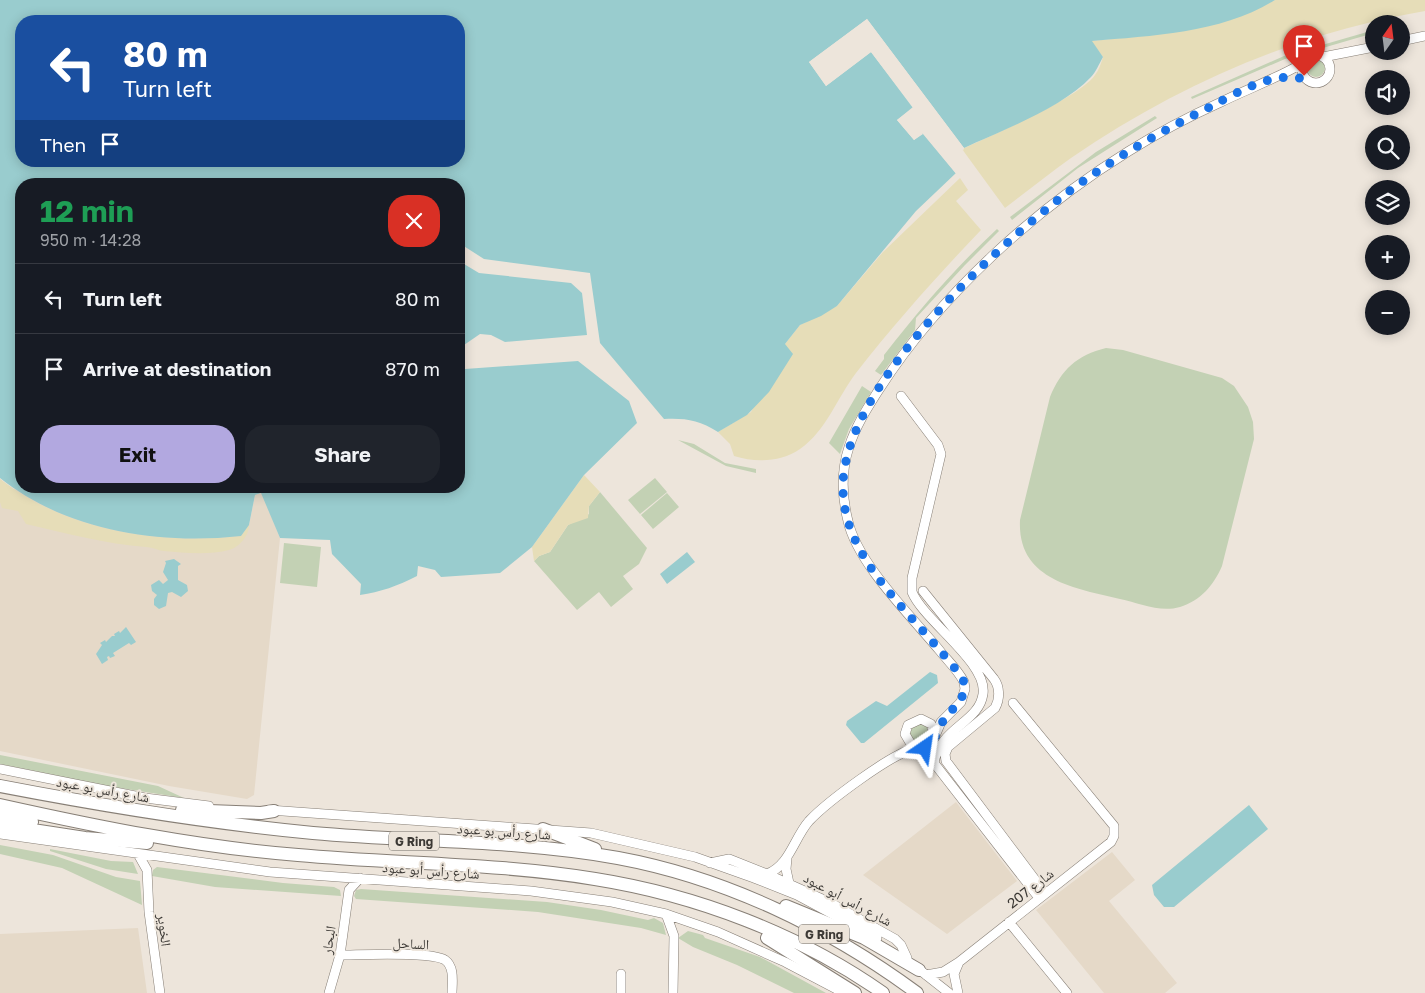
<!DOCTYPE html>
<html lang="en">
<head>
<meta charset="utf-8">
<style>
	body { margin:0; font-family:"Golos Text","Noto Naskh Arabic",sans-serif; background:#20242c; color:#f1f3f6; height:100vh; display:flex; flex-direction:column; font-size:19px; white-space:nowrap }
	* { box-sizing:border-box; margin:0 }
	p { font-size:16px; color:#9ea1a6 }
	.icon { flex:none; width:28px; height:28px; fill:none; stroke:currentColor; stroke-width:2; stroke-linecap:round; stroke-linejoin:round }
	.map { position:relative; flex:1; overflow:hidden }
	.side { position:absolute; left:15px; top:178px; width:450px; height:315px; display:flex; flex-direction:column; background:#171b24; border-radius:20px; box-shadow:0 2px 12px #0003 }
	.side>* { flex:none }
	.hud { position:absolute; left:15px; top:15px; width:450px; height:152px; border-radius:20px; box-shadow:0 2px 12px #0003; background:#1a4fa0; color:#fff; overflow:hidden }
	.needle { width:32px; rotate:14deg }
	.buttons { position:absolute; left:1365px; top:15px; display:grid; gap:10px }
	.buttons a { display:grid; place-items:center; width:45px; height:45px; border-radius:50%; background:#171b24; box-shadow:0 2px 12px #0003; font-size:25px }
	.pin { position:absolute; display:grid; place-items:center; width:42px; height:42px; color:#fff; margin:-51px -21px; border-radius:50% 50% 50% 0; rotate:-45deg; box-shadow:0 0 5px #0007 }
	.pin .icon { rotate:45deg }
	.me { position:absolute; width:55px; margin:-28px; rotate:32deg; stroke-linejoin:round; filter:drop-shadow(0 0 4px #0008) }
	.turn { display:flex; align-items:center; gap:18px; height:105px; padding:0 25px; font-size:22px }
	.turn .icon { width:65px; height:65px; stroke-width:2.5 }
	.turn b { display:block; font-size:35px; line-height:42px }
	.then { display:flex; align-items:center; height:48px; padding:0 25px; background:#0003; gap:10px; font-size:19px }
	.round { display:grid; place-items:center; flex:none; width:52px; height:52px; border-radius:20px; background:#20242c }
	.headline { display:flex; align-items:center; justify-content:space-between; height:85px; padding:0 25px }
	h1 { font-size:30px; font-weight:700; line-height:38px; color:#1e9e55 }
	.primary-button { display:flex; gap:10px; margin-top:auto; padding:10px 25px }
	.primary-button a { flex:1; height:58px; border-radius:20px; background:#b2a8e0; color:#111; font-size:20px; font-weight:700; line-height:58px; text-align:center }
	.primary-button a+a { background:#20242c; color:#f1f3f6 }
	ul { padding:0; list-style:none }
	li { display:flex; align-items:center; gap:15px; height:70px; padding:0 25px; border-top:1px solid #363941 }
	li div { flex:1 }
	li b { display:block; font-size:19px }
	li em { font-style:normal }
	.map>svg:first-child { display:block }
	.built { fill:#e5d9c8 }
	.green { fill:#c3d1b4 }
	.sand { fill:#e6ddb8 }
	.water { fill:#99ccce; fill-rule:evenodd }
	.pier { fill:#ede5db }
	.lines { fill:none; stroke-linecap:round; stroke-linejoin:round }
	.minor-casing { stroke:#877f76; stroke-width:10 }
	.highway-casing { stroke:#877f76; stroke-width:14 }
	.minor { stroke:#fff; stroke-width:9 }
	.highway { stroke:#fff; stroke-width:12 }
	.route { stroke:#1a73e8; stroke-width:9; stroke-dasharray:0 16.2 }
	.labels { text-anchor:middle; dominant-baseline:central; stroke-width:4; stroke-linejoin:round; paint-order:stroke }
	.shield { fill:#ede5db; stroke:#716d67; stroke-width:1 }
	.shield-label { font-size:12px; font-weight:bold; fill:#3c3935 }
	.street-label { font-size:14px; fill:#3c3935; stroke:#ede5db }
</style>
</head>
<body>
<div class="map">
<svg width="1425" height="993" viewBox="0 0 1425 993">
	<rect width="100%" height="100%" fill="#ede5db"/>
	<!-- built -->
	<path class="built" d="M 0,479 L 13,489 L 249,525 L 255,495 L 262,493 L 280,538 L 254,795 L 247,799 L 169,786 L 0,751 Z
		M 956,802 L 1017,881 L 947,934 L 863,875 Z
		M 1112,852 L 1135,880 L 1109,901 L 1177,983 L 1165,993 L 1104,993 L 1036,910 Z
		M 138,928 L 147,993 L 0,993 L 0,934 Z"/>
	<!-- green -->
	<path class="green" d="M 1374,30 L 1374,33 L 1285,59 L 1192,99 L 1191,97 L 1284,56 Z
		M1307 68a9 9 0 1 1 18 0a9 9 0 1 1-18 0Z
		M 1155,116 L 1157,118 L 1078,168 L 1012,220 L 1010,217 L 1096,152 Z
		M 997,229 L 999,231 L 965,265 L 916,318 L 915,330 L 881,375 L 875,371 L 884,359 L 884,355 C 919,310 955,268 997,229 Z
		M 1106,348 L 1123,350 L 1222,378 L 1234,386 L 1248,407 L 1253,422 L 1254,439 L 1222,566 C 1214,585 1200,601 1180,607 C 1160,613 1139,603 1120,599 C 1075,588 1017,580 1020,520 L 1050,397 C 1061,370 1077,355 1106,348 Z
		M 862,386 L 871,392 L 849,429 L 840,454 L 829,443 Z
		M 678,440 L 694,444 L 725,463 L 756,469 L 756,473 L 726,466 Z
		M 655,478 L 667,492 L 640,514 L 628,500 Z
		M 600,492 L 647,548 L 639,564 L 623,576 L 633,589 L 611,607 L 599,592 L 577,610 L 534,561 L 539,556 L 550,552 L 568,525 L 589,514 L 589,506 Z
		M 667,493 L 679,507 L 653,529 L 641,515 Z
		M 284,543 L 321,547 L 317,587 L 280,583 Z
		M910 734a10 10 0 1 1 20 0a10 10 0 1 1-20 0Z
		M 0,755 L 158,786 L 184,798 L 107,786 L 0,764 Z
		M 0,845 L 53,855 L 116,877 L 140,881 L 142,905 L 62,868 L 0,854 Z
		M 50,849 L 111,861 L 133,862 L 138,874 L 106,869 L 50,851 Z
		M 157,867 L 283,883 L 334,887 L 340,890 L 341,896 L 215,887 L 152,876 L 153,870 Z
		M 361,889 L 547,902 L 601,910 L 648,920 L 654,918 L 663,923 L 666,935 L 641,928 L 538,912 L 356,899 L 354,896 L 356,890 Z
		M 688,931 L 703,935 L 705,938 L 760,957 L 826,993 L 794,993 L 737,965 L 693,947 L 678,938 Z"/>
	<!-- sand -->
	<path class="sand" d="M 1275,0 L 1425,0 L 1425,11 C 1297,33 1179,84 1071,158 C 1049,174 1027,191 1005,208 L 962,149 C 990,136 1079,98 1095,75 C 1099,70 1101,63 1103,57 L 1091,41 L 1142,36 L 1198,28 Z
		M 960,178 L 968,190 L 956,201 L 981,230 C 937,276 895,323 856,373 C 837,398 826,431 800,449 C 781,462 756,463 734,456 L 730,444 L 718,432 L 751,412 L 785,344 L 800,325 L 837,306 L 883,252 Z
		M 584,475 L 600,492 L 589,506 L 588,518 L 568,525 L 550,552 L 539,556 L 534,561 L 532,547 Z
		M 0,479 C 67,531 158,545 241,536 L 249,525 C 249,535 240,547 229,550 C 210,555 184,553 164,551 C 160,551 152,547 146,547 C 106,544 65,533 26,524 L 18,511 L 2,508 L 0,502 Z"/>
	<!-- water -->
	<path class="water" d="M 0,0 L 1275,0 C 1223,33 1152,36 1092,41 L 1103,57 C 1099,64 1096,72 1091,77 C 1062,108 1003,130 964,148 L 867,19 L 809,62 L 826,86 L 871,52 L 913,108 L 897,120 L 914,140 L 923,133 L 956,173 L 916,211 L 837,306 L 821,316 L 800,325 L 785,344 L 793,354 L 769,392 L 747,415 L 718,432 C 699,420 685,418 664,419 L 600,343 L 590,273 L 484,259 L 459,243 L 459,184 L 21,184 L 21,486 L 459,486 L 459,261 L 479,273 L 571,283 L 582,293 L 587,335 L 505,342 L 491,335 L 480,334 L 464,345 L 462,354 L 465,369 L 578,361 L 629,401 L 637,423 L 584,475 L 532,547 L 500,573 L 441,577 L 435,570 L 418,566 L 417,576 C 398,586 380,592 360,595 L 361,584 L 332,554 L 330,540 L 280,538 L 261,493 L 255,495 L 249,525 L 241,536 C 158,545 67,531 0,478 ZM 21,21 L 459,21 L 459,161 L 21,161 Z
		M 687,552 L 695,562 L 667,584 L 660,574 Z
		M 174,559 L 181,564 L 178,566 L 178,580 L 187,585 L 188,591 L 181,597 L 172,592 L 168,593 L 166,606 L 159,609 L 154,605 L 154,599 L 157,595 L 152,591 L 151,585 L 159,580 L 163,584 L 168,580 L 163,572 L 166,563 L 165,561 Z
		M 126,627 L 136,642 L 131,645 L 129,643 L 113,653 L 115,656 L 110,658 L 109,656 L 107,657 L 108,660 L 102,664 L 96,654 L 102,645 L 100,643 L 105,640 L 106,642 L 112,636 L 115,636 L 114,634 L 119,631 L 120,633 Z
		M 930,672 L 937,675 L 938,683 L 864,743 L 861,743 L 846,725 L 847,721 L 876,701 L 887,706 Z
		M 1249,805 L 1268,829 L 1174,907 L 1164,907 L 1154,895 L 1152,885 Z"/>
	<!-- pier -->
	<path class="pier" d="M 867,19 L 964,148 L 963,151 L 866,22 L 812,63 L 827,82 L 872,49 L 916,107 L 901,120 L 915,137 L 925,132 L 958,172 L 957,175 L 923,134 L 914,140 L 897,120 L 913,107 L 871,52 L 826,86 L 809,62 Z"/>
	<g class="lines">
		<defs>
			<path id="minor" d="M 1401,41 L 1425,36
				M1302 69a14 14 0 1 1 28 0a14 14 0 1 1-28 0Z
				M 1323,57 L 1374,47
				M 901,396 L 938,445 L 941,454 L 912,578 L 912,592 C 924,621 988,663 983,694 C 979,723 940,727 934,763
				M 923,591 L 994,679 C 1000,687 1000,699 995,708 L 948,747 L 945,754 L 946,761 L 1045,893
				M 934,736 L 931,724 L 921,719 L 908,725 L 905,734 L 912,746 L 920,749 L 932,743 L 941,722 L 961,702 L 965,689 L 964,682 C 958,670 948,661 940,651 C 912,617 857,563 848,521 C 842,497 841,471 849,447 C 856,425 868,407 880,388 C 940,295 1035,209 1129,151 C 1158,133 1188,117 1219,103 C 1247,89 1276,79 1303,63
				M 925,748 L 934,763 L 1039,898
				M 0,769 L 145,798 L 209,806
				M 269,810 L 591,833 L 695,857 L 754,878 L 797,895 L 877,938
				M 0,834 L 270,872 L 531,891 L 612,902 L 666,914 L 718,932 L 785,962 L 844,993
				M 138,854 L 147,870 L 149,912 L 160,993
				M 787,858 L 786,869 L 789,883
				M 710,863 L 729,859 L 767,874 L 829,902 L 895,939 L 901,945 L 907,958
				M 767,874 C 790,865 794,838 809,821 C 827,802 892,753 916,748
				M 666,914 L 674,936 L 673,993
				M 1009,922 L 1067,993
				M 340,955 C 360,955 430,951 445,960 C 455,967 452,983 452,993
				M 916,967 L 949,993
				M 621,974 L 621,993
				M 926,975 L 943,972 L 959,962 L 1111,842 L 1114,836 L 1114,826 L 1013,703
				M 329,993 L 340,955 L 349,890 L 360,878
				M 958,993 L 954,974 L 959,962"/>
			<path id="highway" d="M 0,786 C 104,806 207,823 313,833 C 414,842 518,840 618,858 C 726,878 829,928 917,993
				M 0,805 C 99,827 197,847 298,855 C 397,864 497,863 595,879 C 696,895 799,934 883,993
				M 182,810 L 261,813 L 274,811
				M 0,816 L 32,822
				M 0,825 L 85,838 L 147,843
				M 543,829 L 595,849
				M 786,906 L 864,938 L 919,970
				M 767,938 L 855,993"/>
		</defs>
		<!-- minor casing -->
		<use href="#minor" class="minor-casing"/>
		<!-- highway casing -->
		<use href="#highway" class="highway-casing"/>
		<!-- minor -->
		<use href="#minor" class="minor"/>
		<!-- highway -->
		<use href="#highway" class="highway"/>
	</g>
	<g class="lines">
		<!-- route -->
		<path class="route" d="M 925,748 L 932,743 L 945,717 L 960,702 L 965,689 L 964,682 C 957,669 946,658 937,647 C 898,601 842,551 843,486 C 843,388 993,249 1067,193 C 1111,160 1158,133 1208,108 C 1237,93 1274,69 1307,80 L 1304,76"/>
	</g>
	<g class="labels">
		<!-- shield labels -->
		<g class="shield">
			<rect x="389" y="831.5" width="50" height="19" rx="4"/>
			<rect x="799" y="924.5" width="50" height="19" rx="4"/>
		</g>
		<g class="shield-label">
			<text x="414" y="841">G Ring</text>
			<text x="824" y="934">G Ring</text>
		</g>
		<!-- street labels -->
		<g class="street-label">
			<text transform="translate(103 789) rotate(10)">شارع رأس بو عبود</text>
			<text transform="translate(504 831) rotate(4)">شارع رأس بو عبود</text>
			<text transform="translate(431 870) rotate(4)">شارع رأس أبو عبود</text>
			<text transform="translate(1030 888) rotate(-38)">شارع 207</text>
			<text transform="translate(848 899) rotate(28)">شارع رأس أبو عبود</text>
			<text transform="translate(165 930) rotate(83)">الخوير</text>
			<text transform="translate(328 940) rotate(-81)">البحار</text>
			<text transform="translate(411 943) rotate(3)">الساحل</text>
		</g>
	</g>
</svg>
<div class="buttons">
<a><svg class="needle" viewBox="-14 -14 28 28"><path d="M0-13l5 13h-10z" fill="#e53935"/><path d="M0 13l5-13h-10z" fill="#9ea1a6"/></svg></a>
<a><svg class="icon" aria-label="sound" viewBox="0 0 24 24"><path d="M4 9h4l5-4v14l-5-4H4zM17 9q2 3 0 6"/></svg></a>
<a><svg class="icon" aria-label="search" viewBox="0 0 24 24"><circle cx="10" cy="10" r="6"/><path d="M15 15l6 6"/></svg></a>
<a><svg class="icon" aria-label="layers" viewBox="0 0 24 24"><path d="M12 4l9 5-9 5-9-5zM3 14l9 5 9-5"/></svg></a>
<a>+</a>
<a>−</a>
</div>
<div class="pin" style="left:1304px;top:76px;background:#d93025"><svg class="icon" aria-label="arrive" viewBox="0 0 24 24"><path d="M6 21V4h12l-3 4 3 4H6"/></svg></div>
<svg class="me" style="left:925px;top:748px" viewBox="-20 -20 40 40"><path d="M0-17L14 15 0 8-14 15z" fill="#1a73e8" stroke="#fff" stroke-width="4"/></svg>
<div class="hud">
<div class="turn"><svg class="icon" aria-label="left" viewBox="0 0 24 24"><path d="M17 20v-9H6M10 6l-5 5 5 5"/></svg><div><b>80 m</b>Turn left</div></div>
<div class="then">Then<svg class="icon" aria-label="arrive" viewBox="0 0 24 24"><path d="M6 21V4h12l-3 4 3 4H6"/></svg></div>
</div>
<section class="side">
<div class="headline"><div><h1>12 min</h1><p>950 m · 14:28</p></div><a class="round" style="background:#d93025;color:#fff"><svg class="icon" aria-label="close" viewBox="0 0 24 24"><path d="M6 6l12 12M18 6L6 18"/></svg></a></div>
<ul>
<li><svg class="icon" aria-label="left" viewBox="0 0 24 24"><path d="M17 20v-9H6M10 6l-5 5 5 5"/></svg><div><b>Turn left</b></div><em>80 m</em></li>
<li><svg class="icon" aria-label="arrive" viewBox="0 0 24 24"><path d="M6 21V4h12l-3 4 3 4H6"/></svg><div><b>Arrive at destination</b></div><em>870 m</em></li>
</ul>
<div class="primary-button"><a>Exit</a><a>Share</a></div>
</section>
</div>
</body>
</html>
